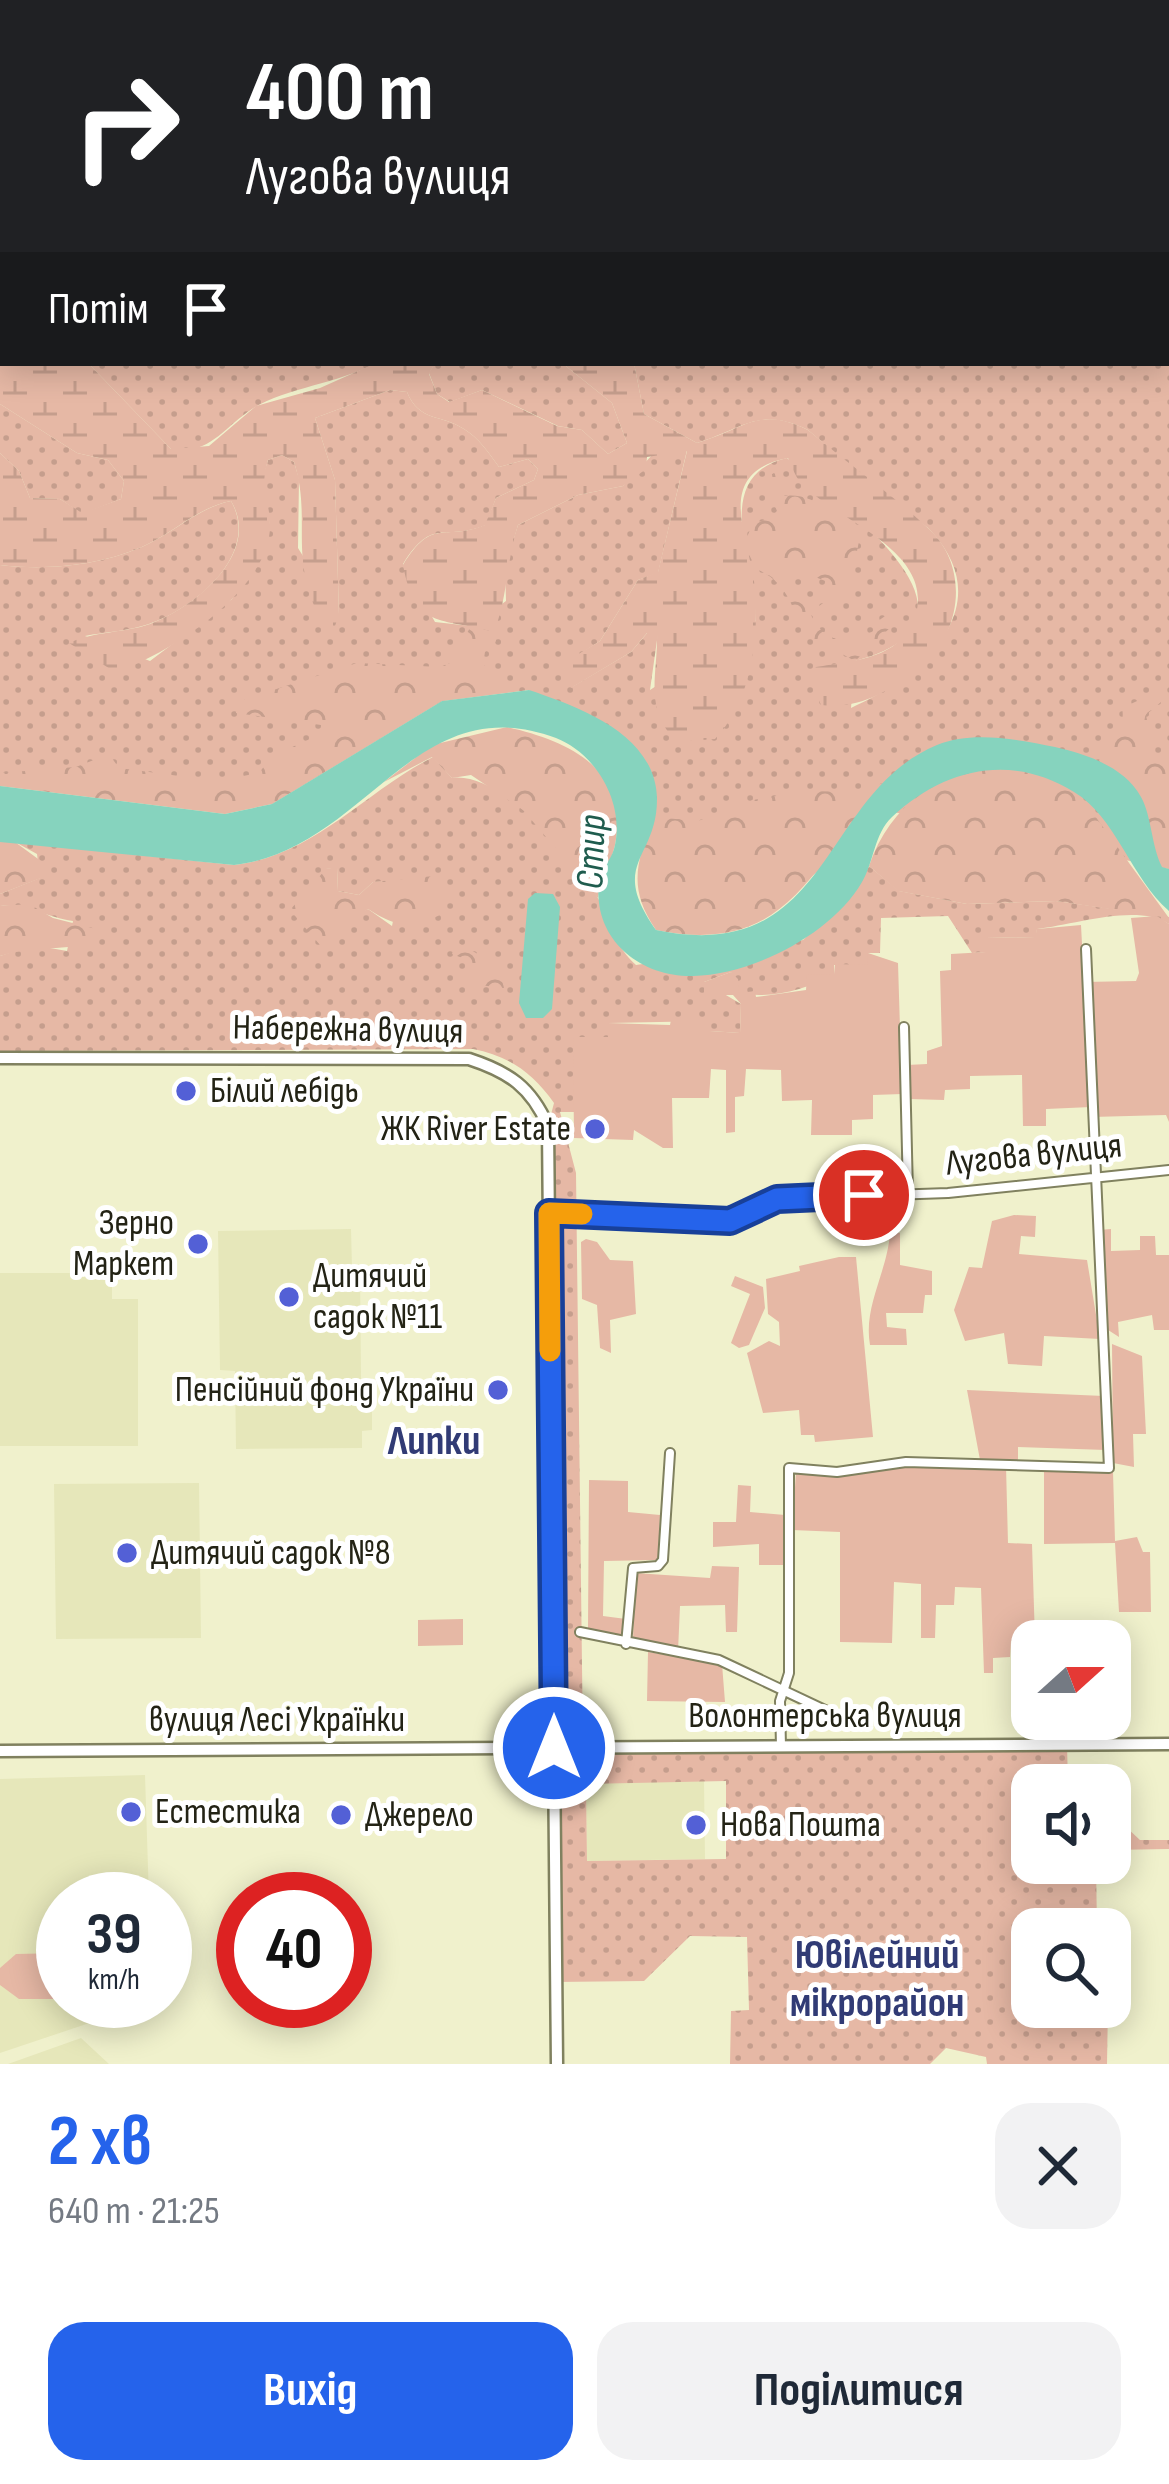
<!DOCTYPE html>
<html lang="uk">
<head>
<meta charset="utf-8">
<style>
	body { margin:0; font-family:"Sofia Sans Condensed",sans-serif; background:#f2f2f3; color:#1f2937; height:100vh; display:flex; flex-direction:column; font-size:45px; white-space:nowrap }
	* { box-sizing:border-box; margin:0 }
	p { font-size:39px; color:#747a83 }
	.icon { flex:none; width:66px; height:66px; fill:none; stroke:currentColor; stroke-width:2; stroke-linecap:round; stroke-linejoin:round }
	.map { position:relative; height:2064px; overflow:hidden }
	.side { display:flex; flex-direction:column; background:#fff; flex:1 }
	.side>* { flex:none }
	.hud { position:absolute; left:0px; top:0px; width:1170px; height:366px; box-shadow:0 6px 30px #0003; background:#202124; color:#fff; overflow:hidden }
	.needle { width:78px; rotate:69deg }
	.buttons { position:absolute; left:1011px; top:1620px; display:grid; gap:24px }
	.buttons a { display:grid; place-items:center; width:120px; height:120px; border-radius:24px; background:#fff; box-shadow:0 6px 30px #0003; font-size:60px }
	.speed { position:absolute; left:36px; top:1872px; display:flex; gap:24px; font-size:60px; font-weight:700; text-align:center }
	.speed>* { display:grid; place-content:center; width:156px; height:156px; border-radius:50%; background:#fff; box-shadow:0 6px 30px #0003; line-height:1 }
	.speed small { font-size:30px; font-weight:400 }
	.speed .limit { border:18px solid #d22; background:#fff; color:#111 }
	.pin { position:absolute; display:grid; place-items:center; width:102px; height:102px; color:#fff; margin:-51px; border:6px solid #fff; border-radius:50%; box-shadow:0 3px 12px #0007 }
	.me { position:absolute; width:132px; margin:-66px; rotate:0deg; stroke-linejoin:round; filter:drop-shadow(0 0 9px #0008) }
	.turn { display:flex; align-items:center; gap:42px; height:252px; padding:0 48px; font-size:54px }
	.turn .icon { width:156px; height:156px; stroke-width:2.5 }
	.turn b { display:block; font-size:84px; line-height:102px }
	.then { display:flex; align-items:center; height:114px; padding:0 48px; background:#0003; gap:24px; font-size:45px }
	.round { display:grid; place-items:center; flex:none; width:126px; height:126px; border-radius:36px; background:#f2f2f3 }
	.summary { display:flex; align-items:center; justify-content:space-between; height:204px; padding:0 48px }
	h1 { font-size:72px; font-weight:700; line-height:90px; color:#2563eb }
	.cta { display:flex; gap:24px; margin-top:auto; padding:24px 48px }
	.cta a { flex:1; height:138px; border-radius:36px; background:#2563eb; color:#fff; font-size:48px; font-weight:700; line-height:138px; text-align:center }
	.cta a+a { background:#f2f2f3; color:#1f2937 }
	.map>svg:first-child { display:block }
	.built { fill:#e6e7ba }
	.grass { fill:url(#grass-dots); fill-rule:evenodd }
	.forest { fill:url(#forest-crowns) }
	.wetland { fill:url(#wetland-marsh) }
	.garden { fill:#e6b8a5 }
	.water { fill:#86d3be }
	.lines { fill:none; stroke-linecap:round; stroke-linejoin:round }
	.street-casing { stroke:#80815f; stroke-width:12 }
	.secondary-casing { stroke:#80815f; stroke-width:15 }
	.street { stroke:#fff; stroke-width:8 }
	.secondary { stroke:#fff; stroke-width:10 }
	.route-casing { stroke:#184099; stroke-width:30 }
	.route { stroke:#2563eb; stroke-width:21 }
	.slow { stroke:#f59e0b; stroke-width:21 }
	.poi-dot { fill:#5360d6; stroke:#fff; stroke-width:4.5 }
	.labels { text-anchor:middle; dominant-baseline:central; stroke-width:10; stroke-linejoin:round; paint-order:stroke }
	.street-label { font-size:36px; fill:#232315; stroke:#fff }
	.poi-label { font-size:36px; fill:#232315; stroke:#fff; text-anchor:start }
	.water-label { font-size:39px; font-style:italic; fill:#1f5c4e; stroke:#fff }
	.quarter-label { font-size:42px; font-weight:bold; fill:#313b75; stroke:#fff }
</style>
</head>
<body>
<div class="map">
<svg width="1169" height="2064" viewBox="0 0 1169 2064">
	<defs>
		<pattern id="grass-dots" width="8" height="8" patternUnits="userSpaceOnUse" patternTransform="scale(3)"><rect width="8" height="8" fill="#e6b8a5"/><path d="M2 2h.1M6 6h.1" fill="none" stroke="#c59e8d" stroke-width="1.8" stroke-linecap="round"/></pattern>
		<pattern id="forest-crowns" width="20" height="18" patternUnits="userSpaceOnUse" patternTransform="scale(3)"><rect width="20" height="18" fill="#e6b8a5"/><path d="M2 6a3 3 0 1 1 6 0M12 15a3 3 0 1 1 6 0" fill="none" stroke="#c59e8d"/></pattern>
		<pattern id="wetland-marsh" width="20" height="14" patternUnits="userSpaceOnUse" patternTransform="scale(3)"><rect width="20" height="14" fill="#e6b8a5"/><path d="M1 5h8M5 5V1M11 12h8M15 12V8" fill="none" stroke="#c59e8d"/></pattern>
	</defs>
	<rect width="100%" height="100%" fill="#f0f1cc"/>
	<!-- built -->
	<path class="built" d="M 351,1229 L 352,1268 L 360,1269 L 361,1379 L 372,1389 L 372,1430 L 362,1431 L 362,1448 L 236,1449 L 235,1371 L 220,1370 L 218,1231 Z
		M 0,1273 L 112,1273 L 112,1299 L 138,1299 L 138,1446 L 0,1446 Z
		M 199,1483 L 201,1638 L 56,1639 L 54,1484 Z
		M 145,1775 L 149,1899 L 63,1899 L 63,2001 L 152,2002 L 0,2053 L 0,1779 Z
		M 704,1781 L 705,1859 L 587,1861 L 586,1783 Z
		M 81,2038 L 109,2064 L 8,2064 Z"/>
	<!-- grass -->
	<path class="grass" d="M 0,0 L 1169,0 L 1169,869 L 864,806 L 827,864 L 748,927 L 529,690 L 442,701 L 272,804 L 0,786 L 0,565 C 48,571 105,565 148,544 C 177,530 200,507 231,501 C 261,553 196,608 149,624 C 129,631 105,632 85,636 L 150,661 L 232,599 L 270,524 L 260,486 L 268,460 L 282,455 L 294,462 L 299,479 L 298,548 L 339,614 L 335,480 L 315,418 L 390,390 L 407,392 C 419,422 441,414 464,429 C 479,438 489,453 499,467 L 528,459 L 538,469 L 534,480 L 496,498 L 486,525 C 443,542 433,516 403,564 L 435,622 L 471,626 L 506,601 L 505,567 L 518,525 L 578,495 L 623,486 L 655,452 L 687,450 L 658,573 L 638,580 L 600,641 L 563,665 L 572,687 L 631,652 L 648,632 L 658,633 L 650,690 L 756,621 C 755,565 709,476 787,458 C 840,505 1009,621 855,661 L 851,708 C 919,678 1002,608 931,531 C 923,522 910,517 901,509 C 869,483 839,456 808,430 C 759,406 743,429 697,443 L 644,414 L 634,363 L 1167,363 L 1167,3 L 3,3 L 0,34 Z
		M 88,363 L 376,363 C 338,384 284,388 252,409 C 223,428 209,456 171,449 Z
		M 435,363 L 562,363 L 612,403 L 627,443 L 608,454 L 582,430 L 558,426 L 482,390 L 450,402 L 437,394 L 429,373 Z
		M 0,404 L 77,453 L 108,460 L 124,481 L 121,499 L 82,514 L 60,499 L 30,498 L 19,471 L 0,453 Z
		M 433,757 L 452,778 C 501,771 577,858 599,900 C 612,926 614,945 636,965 L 803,940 L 855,892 L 869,866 L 899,891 L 967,904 L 1056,901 L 1169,917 L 1169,924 C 1137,903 1074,925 1037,929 L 1036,937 L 986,938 L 987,952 L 972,953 L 948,916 L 881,918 L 880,953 L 868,953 L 868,965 L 834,965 L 834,974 C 805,991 769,999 738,993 L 731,972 L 704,982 L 741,1004 L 740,1033 L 710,1031 L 710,1021 L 609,1023 L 608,1037 L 574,1037 L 574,1112 L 560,1112 L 576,1173 L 583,1747 L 1067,1744 L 1068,1785 L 1032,1785 L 1028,1868 L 1096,1863 L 1097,1929 L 1032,1929 L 1032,2007 L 1108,2007 L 1107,2064 L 987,2064 L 986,2057 L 946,2048 L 930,2064 L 730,2064 L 731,2011 L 749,2010 L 747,1937 L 690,1936 L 644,1981 L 556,1982 L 548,1126 L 554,1103 C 533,1073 509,1056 473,1049 L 0,1051 L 0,956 L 33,945 L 67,951 L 73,921 C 45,917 29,904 0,906 L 0,894 L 40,878 L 37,854 L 15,842 L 234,865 C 314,856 364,792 433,757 ZM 337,868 L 338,891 L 359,895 L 373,882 L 401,881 L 392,926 L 368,909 L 348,919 L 326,869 ZM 726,1781 L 726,1859 L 587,1861 L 586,1784 Z
		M 1110,1812 L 1140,1840 L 1169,1840 L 1169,1849 L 1110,1850 Z"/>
	<!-- forest -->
	<path class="forest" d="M 774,473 L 785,483 L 784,496 C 816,492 838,519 860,537 C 852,570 854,602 823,621 L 815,609 L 830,598 L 828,582 L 792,568 L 790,581 C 818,615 815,660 878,629 L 878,621 L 888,614 L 893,625 L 855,661 L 803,633 C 793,606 785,580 756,569 L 744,544 L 753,523 L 770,519 L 777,511 L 772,499 L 757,490 L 760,481 Z
		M 471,626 L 494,632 L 496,641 L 485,652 L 483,665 L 506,675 L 509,692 L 442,701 L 272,804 L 225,814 L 0,786 L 0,773 L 76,767 L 109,754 L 119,768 L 217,781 L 259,773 L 272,756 L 328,731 L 328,726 L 236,713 L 236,702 L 357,663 L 440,667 L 450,663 Z
		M 1163,689 L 1161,702 L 1146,715 L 1154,756 L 1169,750 L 1169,869 L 1162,867 L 1149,842 L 1141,797 L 1099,761 C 1106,741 1127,730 1122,708 Z
		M 507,727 C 568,741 630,768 615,845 C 611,864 600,877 598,898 L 523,810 L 471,775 L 452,778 L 432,757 L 384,782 L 432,745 Z
		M 1004,768 L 1041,775 L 1079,794 L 1169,918 L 1056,901 L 967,904 L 898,891 L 869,866 C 891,803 938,772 1004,768 Z
		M 886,782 C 812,861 792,958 656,930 C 627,887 637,863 653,817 L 698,821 L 753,800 L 805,791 L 857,792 Z
		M 0,842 L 15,842 L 45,864 L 41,878 L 0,894 Z
		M 337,867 L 338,891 L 359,895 L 373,882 L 434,876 L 450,893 L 445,912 C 414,930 397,928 368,909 L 320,945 L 290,910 L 326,869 Z
		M 29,904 L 53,918 L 100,930 L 99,942 C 65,951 35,945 0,956 L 0,906 Z
		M 456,942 L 498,965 L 504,988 L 471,984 L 470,961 L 452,954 Z"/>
	<!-- wetland -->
	<path class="wetland" d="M 0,307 L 3,363 L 88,363 L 171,449 L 209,446 L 256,406 L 320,388 L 376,363 L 435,363 L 429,374 L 437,394 L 449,402 L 482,390 L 557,426 L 582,430 L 608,454 L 627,443 L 612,403 L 562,363 L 634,363 L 644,414 L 697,443 C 743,430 758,405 808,430 C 847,463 892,494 929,529 C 970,567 962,634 920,667 C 888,692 861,709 821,705 L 809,677 L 816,667 C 854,661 904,658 916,614 C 933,549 835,520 801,483 C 795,476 791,465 788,458 C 710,473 751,539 755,589 C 759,641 751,701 715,739 L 677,742 C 643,708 658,676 657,633 L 647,633 L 631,652 L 571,688 L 562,664 L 600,641 L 638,580 L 658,572 L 687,451 L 647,457 L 646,469 L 623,486 L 578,495 L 518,525 C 506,562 508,597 494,632 C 440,617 415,630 403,565 C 433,516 443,542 485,525 L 496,498 L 534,480 L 538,469 L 528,459 L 499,467 C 489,453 479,438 464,429 C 441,414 419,422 407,392 L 390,390 L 315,418 L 335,480 L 339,614 L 335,626 L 324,626 C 286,557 313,522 294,462 L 282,455 L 268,460 C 259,491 269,495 270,524 C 272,589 168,655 115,672 L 69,643 C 95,631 124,633 150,624 C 196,607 262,552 231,501 C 199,507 177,530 148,544 C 105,565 48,571 0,565 L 0,453 L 19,471 L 30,498 L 60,499 L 82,513 L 121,499 L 124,481 L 108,460 L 77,453 L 0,404 Z"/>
	<!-- garden -->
	<path class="garden" d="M 1157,916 L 1169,924 L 1169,1122 L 1166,1115 L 1092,1117 L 1091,1107 L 1046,1109 L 1046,1126 L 1023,1126 L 1022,1075 L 970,1076 L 970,1089 L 945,1090 L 944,1100 L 910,1099 L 907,1065 L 927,1064 L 927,1051 L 942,1046 L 940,971 L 951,970 L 951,954 L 986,952 L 986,938 L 1035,937 L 1037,929 L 1081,925 L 1084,982 L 1136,981 L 1139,973 L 1131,918 Z
		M 868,953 L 898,963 L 902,1094 L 873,1095 L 873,1119 L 852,1120 L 852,1135 L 811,1135 L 812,1100 L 782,1101 L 781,1070 L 746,1069 L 744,1096 L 735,1097 L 735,1132 L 726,1133 L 726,1070 L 711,1069 L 709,1098 L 672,1098 L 673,1148 L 663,1148 L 634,1130 L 633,1140 L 574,1138 L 573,1037 L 608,1037 L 608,1023 L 670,1025 L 671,1020 L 710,1020 L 710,1031 L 740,1033 L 741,1004 L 733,995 L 704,995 L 704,982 L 731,972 L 738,979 L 739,993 L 755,991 L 756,997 L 806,990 L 807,975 L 834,974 L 835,964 L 867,965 Z
		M 1014,1215 L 1036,1216 L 1035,1237 L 1021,1236 L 1019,1254 L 1087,1260 L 1100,1339 L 1044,1336 L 1042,1366 L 1008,1364 L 1004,1333 L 965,1341 L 954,1310 L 969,1267 L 982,1268 L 992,1221 Z
		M 1111,1229 L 1111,1251 L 1140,1250 L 1140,1236 L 1155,1236 L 1156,1255 L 1169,1255 L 1169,1330 L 1154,1330 L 1152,1315 L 1118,1322 L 1119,1337 L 1105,1328 L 1099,1230 Z
		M 890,1232 L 900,1233 L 900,1265 L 932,1271 L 932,1295 L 925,1295 L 923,1313 L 886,1313 L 887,1327 L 906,1329 L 907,1345 L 870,1345 C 863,1306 888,1271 890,1232 Z
		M 586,1239 L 597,1242 L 610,1260 L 633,1261 L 636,1314 L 610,1320 L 611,1353 L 600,1348 L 597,1305 L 582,1299 L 581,1242 Z
		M 839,1257 L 856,1257 L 873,1437 L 815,1442 L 814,1435 L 801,1435 L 799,1410 L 763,1413 L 747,1353 L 769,1341 L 780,1346 L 779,1322 L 768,1314 L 766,1279 L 800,1271 L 799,1266 Z
		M 735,1276 L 763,1287 L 765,1308 L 749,1345 L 739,1348 L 731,1343 L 750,1294 L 731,1286 Z
		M 1112,1344 L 1142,1356 L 1146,1434 L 1133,1434 L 1134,1467 L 1113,1463 Z
		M 967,1390 L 1104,1396 L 1106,1450 L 1018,1447 L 1018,1460 L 980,1460 Z
		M 907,1465 L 1006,1466 L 1008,1543 L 1032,1544 L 1035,1640 L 1011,1641 L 1010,1657 L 993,1658 L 993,1673 L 984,1673 L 981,1588 L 955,1587 L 954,1605 L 936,1605 L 935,1638 L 921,1638 L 921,1584 L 894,1582 L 892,1643 L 840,1642 L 840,1532 L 792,1530 L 796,1473 Z
		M 1044,1468 L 1113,1472 L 1115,1541 L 1137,1537 L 1143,1552 L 1150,1552 L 1151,1612 L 1119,1612 L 1115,1543 L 1044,1544 Z
		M 589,1480 L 628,1481 L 628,1512 L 660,1515 L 658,1560 L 604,1561 L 603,1616 L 626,1619 L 623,1638 L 588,1628 Z
		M 738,1485 L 751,1486 L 750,1512 L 785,1515 L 785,1565 L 759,1565 L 759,1544 L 713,1547 L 713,1522 L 736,1522 Z
		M 712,1566 L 739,1567 L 737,1632 L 726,1632 L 725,1605 L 680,1606 L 678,1651 L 633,1641 L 635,1573 L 710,1578 Z
		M 463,1619 L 463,1645 L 418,1646 L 418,1620 Z
		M 648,1652 L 722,1664 L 725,1702 L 647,1701 Z
		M 63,1953 L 63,1999 L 19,1999 L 0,1985 L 0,1968 L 16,1954 Z"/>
	<!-- water -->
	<path class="water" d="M 529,690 C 579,707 656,734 657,799 C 657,860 608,862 656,930 C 832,967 819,794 937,745 C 973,730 1019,740 1055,747 C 1086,754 1125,767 1141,797 C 1152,817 1151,845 1162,867 L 1169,869 L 1169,911 C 1131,878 1116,817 1074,792 C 1011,753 945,768 892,817 C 874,834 874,862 862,882 C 832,934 752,975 693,976 C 640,977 592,939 599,881 C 601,869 611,860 614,849 C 626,805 597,754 556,738 C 414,685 366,850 234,865 L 0,842 L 0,786 L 225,814 L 272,804 L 442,701 Z
		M 535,893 L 553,894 L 560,907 L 552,1009 L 543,1018 L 526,1018 L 519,1003 L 528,899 Z"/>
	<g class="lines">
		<defs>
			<path id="street" d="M 904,1027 L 908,1193
				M 549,1213 L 730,1221 L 777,1199 L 948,1193 L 1169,1170
				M 580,1632 L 719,1660 L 844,1719
				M 626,1644 L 633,1568 L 658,1566 L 663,1560 L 670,1453
				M 781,1747 L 780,1701 L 789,1673 L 789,1468 L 837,1472 L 906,1462 L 1109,1468 L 1086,949"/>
			<path id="secondary" d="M 0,1058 L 469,1059 C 509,1072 531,1087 548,1126 L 557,2064
				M 0,1751 L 1169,1744"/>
		</defs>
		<!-- street casing -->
		<use href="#street" class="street-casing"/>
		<!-- secondary casing -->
		<use href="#secondary" class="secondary-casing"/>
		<!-- street -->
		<use href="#street" class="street"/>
		<!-- secondary -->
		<use href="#secondary" class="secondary"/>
	</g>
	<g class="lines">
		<defs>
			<path id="route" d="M 554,1748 L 549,1213 L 730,1221 L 777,1199 L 864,1195"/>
		</defs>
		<!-- route casing -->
		<use href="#route" class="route-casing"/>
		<!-- route -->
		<use href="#route" class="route"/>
		<!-- slow -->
		<path class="slow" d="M 550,1351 L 549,1213 L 582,1214"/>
	</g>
	<!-- markers -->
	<g class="poi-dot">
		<circle cx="186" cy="1091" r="12"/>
		<circle cx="595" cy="1129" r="12"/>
		<circle cx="198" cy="1244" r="12"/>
		<circle cx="289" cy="1297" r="12"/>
		<circle cx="498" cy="1390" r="12"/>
		<circle cx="127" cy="1553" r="12"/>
		<circle cx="131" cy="1812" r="12"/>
		<circle cx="341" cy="1815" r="12"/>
		<circle cx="696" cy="1825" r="12"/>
	</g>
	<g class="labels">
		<!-- street labels -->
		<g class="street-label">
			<text transform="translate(348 1030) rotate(1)">Набережна вулиця</text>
			<text transform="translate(1034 1155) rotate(-6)">Лугова вулиця</text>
			<text x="825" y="1716">Волонтерська вулиця</text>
			<text x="277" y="1720">вулиця Лесі Українки</text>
		</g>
		<!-- poi labels -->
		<g class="poi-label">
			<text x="210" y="1091">Білий лебідь</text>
			<text x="571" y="1129" text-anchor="end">ЖК River Estate</text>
			<text x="174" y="1223" text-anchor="end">Зерно<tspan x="174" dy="41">Маркет</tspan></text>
			<text x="313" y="1276">Дитячий<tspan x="313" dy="41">садок №11</tspan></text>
			<text x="474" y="1390" text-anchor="end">Пенсійний фонд України</text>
			<text x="151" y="1553">Дитячий садок №8</text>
			<text x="155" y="1812">Естестика</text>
			<text x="365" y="1815">Джерело</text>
			<text x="720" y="1825">Нова Пошта</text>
		</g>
		<!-- water labels -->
		<g class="water-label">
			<text transform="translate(592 852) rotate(-88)">Стир</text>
		</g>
		<!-- quarter labels -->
		<g class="quarter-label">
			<text x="434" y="1441">Липки</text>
			<text x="877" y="1955">Ювілейний<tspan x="877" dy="48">мікрорайон</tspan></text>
		</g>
	</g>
</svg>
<div class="buttons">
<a><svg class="needle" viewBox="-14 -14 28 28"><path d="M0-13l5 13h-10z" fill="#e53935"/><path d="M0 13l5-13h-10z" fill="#747a83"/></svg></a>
<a><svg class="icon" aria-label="sound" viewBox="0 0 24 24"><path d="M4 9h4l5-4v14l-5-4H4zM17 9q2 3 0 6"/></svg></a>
<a><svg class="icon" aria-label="search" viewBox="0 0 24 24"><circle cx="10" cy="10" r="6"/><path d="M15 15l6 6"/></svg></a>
</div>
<div class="speed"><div>39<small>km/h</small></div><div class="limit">40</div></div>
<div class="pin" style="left:864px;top:1195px;background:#d93025"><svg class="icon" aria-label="arrive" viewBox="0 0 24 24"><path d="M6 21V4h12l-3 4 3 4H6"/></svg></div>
<svg class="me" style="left:554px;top:1748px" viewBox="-20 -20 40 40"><circle r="17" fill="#2563eb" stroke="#fff" stroke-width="3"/><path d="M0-11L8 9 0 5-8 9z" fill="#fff"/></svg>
<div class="hud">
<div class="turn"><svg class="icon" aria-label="right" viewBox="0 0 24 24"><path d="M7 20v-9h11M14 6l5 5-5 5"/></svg><div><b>400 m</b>Лугова вулиця</div></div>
<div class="then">Потім<svg class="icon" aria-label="arrive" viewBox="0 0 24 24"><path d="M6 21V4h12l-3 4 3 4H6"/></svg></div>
</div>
</div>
<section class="side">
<div class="summary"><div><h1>2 хв</h1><p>640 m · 21:25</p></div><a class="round"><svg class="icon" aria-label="close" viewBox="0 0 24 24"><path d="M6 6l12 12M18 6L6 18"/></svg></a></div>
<div class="cta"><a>Вихід</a><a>Поділитися</a></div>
</section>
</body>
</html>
